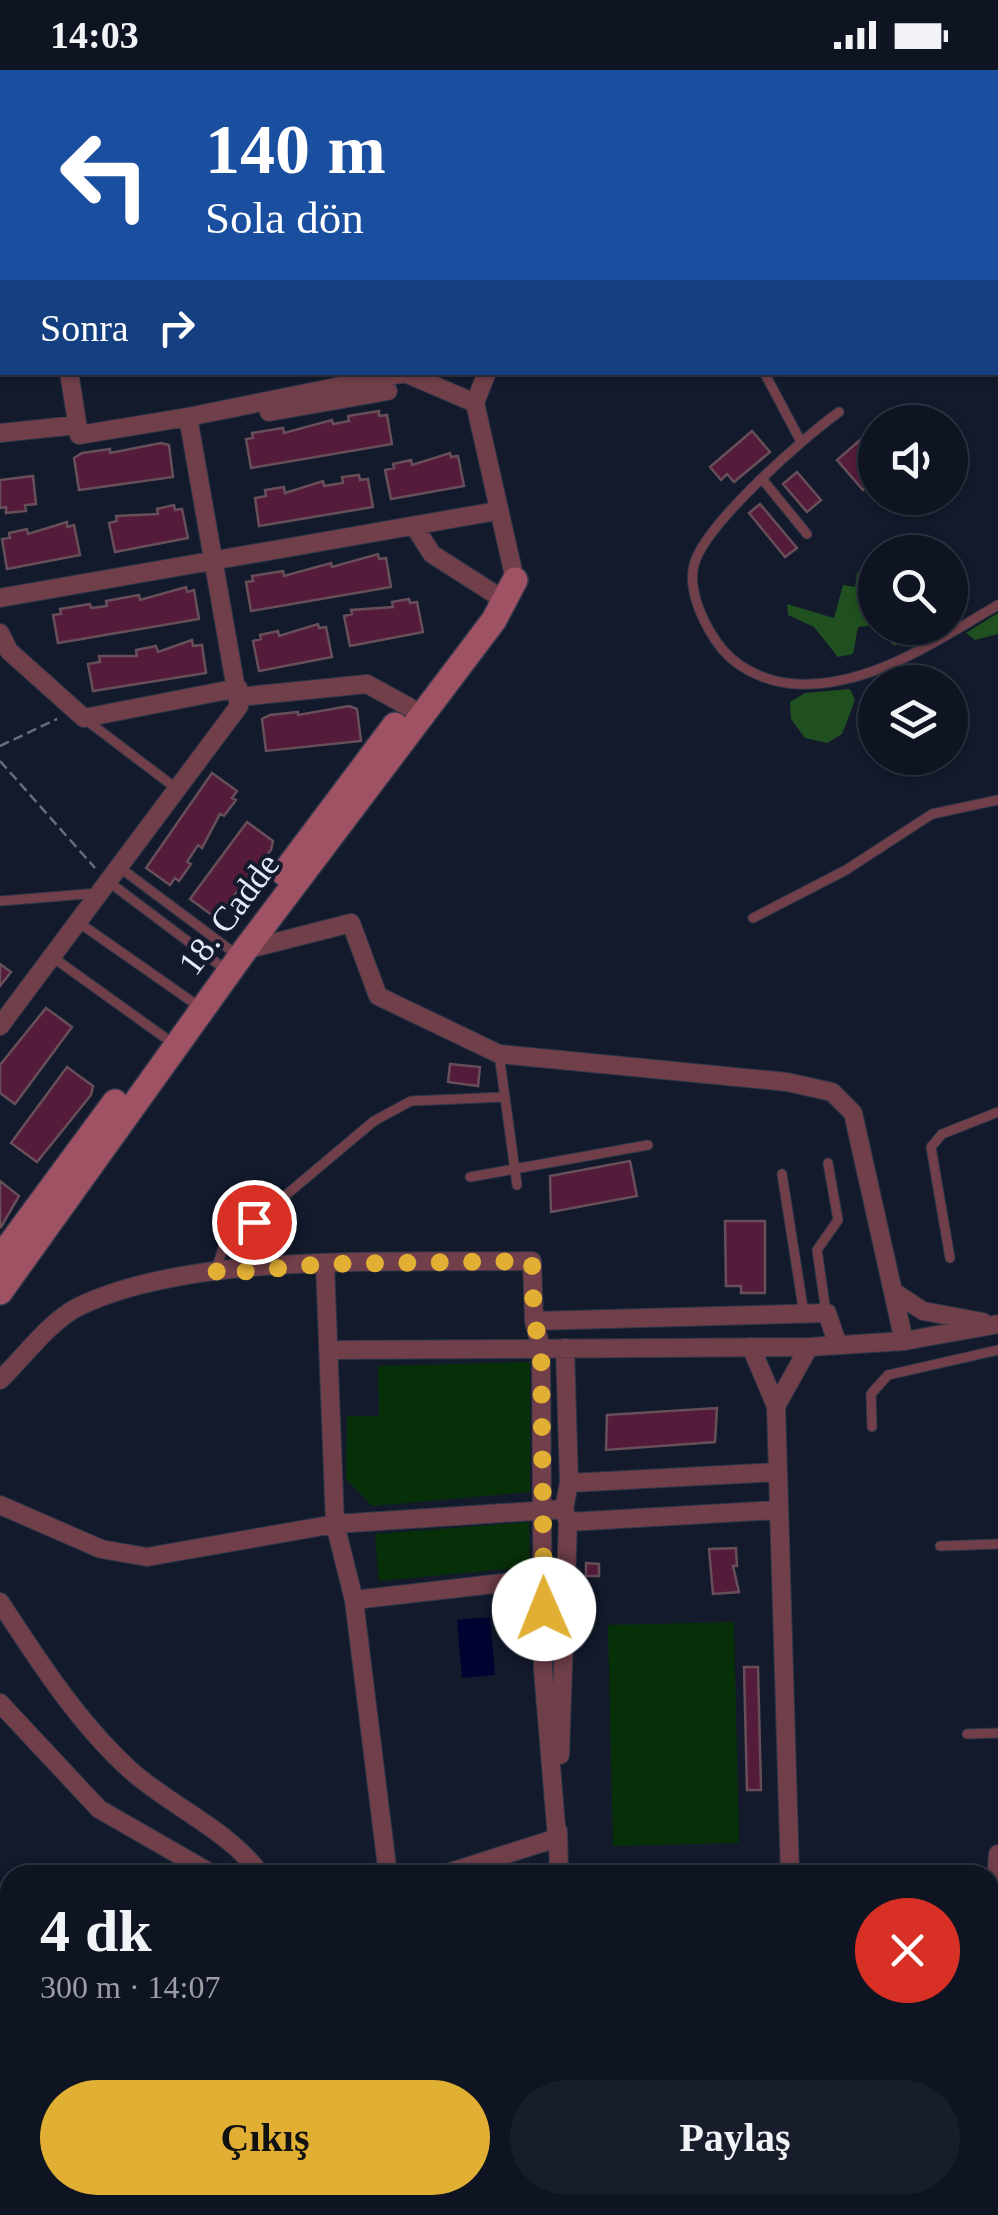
<!DOCTYPE html>
<html lang="tr">
<head>
<meta charset="utf-8">
<style>
	body { margin:0; font-family:Georgia,serif; background:#171d2a; color:#f1f3f6; height:100vh; display:flex; flex-direction:column; font-size:38px; white-space:nowrap }
	* { box-sizing:border-box; margin:0 }
	p { font-size:32px; color:#9b9ea5 }
	.icon { flex:none; width:55px; height:55px; fill:none; stroke:currentColor; stroke-width:2; stroke-linecap:round; stroke-linejoin:round }
	.map { position:relative; flex:1; overflow:hidden }
	.panel { position:absolute; left:0px; top:1795px; width:1000px; height:350px; display:flex; flex-direction:column; background:#0e1421; border-radius:30px 30px 0 0; box-shadow:0 2px 8px #0004,0 0 0 2px #2e333f }
	.panel>* { flex:none }
	.banner { position:absolute; left:0px; top:0px; width:1000px; height:305px; box-shadow:0 2px 8px #0004,0 0 0 2px #2e333f; background:#1a4fa0; color:#fff; overflow:hidden }
	.fabs { position:absolute; left:858px; top:335px; display:grid; gap:20px }
	.fabs a { display:grid; place-items:center; width:110px; height:110px; border-radius:50%; background:#0e1421; box-shadow:0 2px 8px #0004,0 0 0 2px #2e333f; font-size:50px }
	.pin { position:absolute; display:grid; place-items:center; width:85px; height:85px; color:#fff; margin:-42px; border:5px solid #fff; border-radius:50%; box-shadow:0 2px 10px #0007 }
	.me { position:absolute; width:110px; margin:-55px; rotate:359deg; stroke-linejoin:round; filter:drop-shadow(0 0 8px #0008) }
	.turn { display:flex; align-items:center; gap:35px; height:210px; padding:0 40px; font-size:45px }
	.turn .icon { width:130px; height:130px; stroke-width:2.5 }
	.turn b { display:block; font-size:70px; line-height:85px }
	.then { display:flex; align-items:center; height:95px; padding:0 40px; background:#0003; gap:20px; font-size:38px }
	.round { display:grid; place-items:center; flex:none; width:105px; height:105px; border-radius:52px; background:#171d2a }
	.head { display:flex; align-items:center; justify-content:space-between; height:170px; padding:0 40px }
	h1 { font-size:60px; font-weight:800; line-height:75px }
	.primary-button { display:flex; gap:20px; margin-top:auto; padding:20px 40px }
	.primary-button a { flex:1; height:115px; border-radius:60px; background:#e1af34; color:#111; font-size:40px; font-weight:800; line-height:115px; text-align:center }
	.primary-button a+a { background:#171d2a; color:#f1f3f6 }
	.status { display:flex; justify-content:space-between; align-items:center; height:70px; padding:0 50px; background:#0e1421; direction:ltr }
	.status svg { height:28px; fill:currentColor }
	.map>svg:first-child { display:block }
	.green { fill:#073009 }
	.forest { fill:#205020 }
	.water { fill:#000331 }
	.building { fill:#551b3a; stroke:#674f59; stroke-width:2.5 }
	.lines { fill:none; stroke-linecap:round; stroke-linejoin:round }
	.lane-casing { stroke:#303748; stroke-width:11 }
	.street-casing { stroke:#303748; stroke-width:20 }
	.secondary-casing { stroke:#303748; stroke-width:28 }
	.path { stroke:#676d7d; stroke-width:2.5; stroke-dasharray:10 5; stroke-linecap:butt }
	.lane { stroke:#703f49; stroke-width:9 }
	.street { stroke:#703f49; stroke-width:18 }
	.secondary { stroke:#9f5263; stroke-width:25 }
	.route { stroke:#e1af34; stroke-width:18; stroke-dasharray:0 32.4 }
	.labels { text-anchor:middle; dominant-baseline:central; stroke-width:8; stroke-linejoin:round; paint-order:stroke }
	.street-label { font-size:35px; fill:#e3e9f5; stroke:#131a2c }
</style>
</head>
<body>
<div class="status"><b>14:03</b><svg viewBox="0 0 49 12"><path d="M0 12V9h3v3zM5 12V6h3v6zM10 12V3h3v9zM15 12V0h3v12zM26 1h20v11H26zM47 4h2v5h-2z"/></svg></div>
<div class="map">
<svg width="998" height="2145" viewBox="0 0 998 2145">
	<rect width="100%" height="100%" fill="#131a2c"/>
	<!-- green -->
	<path class="green" d="M 530,1292 L 530,1422 L 372,1436 L 346,1409 L 347,1346 L 379,1346 L 378,1296 Z
		M 529,1452 L 530,1497 L 379,1511 L 375,1464 Z
		M 734,1552 L 739,1773 L 613,1776 L 608,1555 Z"/>
	<!-- forest -->
	<path class="forest" d="M 868,498 L 875,499 L 875,555 L 858,557 L 853,584 L 838,587 L 814,557 L 788,545 L 787,534 L 834,548 L 843,515 L 855,517 L 857,503 Z
		M 950,511 L 964,514 L 964,534 L 950,542 Z
		M 998,543 L 998,564 L 975,570 L 966,563 Z
		M 878,558 L 924,558 L 894,576 Z
		M 850,619 L 855,630 L 842,664 L 827,673 L 805,668 L 791,649 L 790,632 L 805,623 Z"/>
	<!-- water -->
	<path class="water" d="M 490,1547 L 495,1605 L 462,1608 L 457,1550 Z"/>
	<!-- building -->
	<path class="building" d="M 379,341 L 379,346 L 387,345 L 392,374 L 251,398 L 246,369 L 253,368 L 252,363 L 283,358 L 284,363 L 332,350 L 333,354 L 349,351 L 348,346 Z
		M 752,361 L 770,382 L 734,412 L 727,404 L 721,410 L 710,397 Z
		M 860,370 L 875,387 L 875,410 L 863,420 L 837,390 Z
		M 161,373 L 169,375 L 173,407 L 79,420 L 74,388 L 82,383 L 110,379 L 110,383 Z
		M 450,383 L 451,387 L 458,386 L 464,416 L 391,429 L 385,400 L 394,398 L 393,394 L 411,390 L 412,395 Z
		M 797,402 L 821,430 L 807,442 L 783,414 Z
		M 359,405 L 360,410 L 368,409 L 373,437 L 259,456 L 255,428 L 266,426 L 265,420 L 284,417 L 285,423 L 323,411 L 324,416 L 343,413 L 342,407 Z
		M 33,406 L 36,434 L 25,435 L 26,441 L 6,443 L 6,437 L 0,438 L 0,410 Z
		M 760,434 L 797,478 L 785,487 L 749,443 Z
		M 174,435 L 175,440 L 182,439 L 188,468 L 115,482 L 109,453 L 117,451 L 116,446 L 158,444 L 157,439 Z
		M 67,452 L 67,457 L 74,455 L 80,485 L 7,499 L 2,469 L 10,468 L 9,463 L 27,459 L 28,464 Z
		M 378,484 L 379,489 L 386,488 L 391,517 L 251,541 L 246,512 L 253,511 L 252,506 L 283,501 L 284,506 L 331,493 L 332,497 Z
		M 186,517 L 187,522 L 194,520 L 199,549 L 58,573 L 53,545 L 61,544 L 60,539 L 90,534 L 91,538 L 107,536 L 106,531 L 139,525 L 140,530 Z
		M 409,529 L 410,533 L 417,532 L 423,562 L 350,576 L 344,546 L 352,544 L 351,540 L 393,537 L 392,532 Z
		M 318,554 L 319,558 L 326,557 L 332,587 L 259,601 L 253,571 L 261,569 L 260,565 L 278,561 L 279,566 Z
		M 192,570 L 193,576 L 202,575 L 206,603 L 93,621 L 88,594 L 100,592 L 99,586 L 137,586 L 136,580 L 156,576 L 158,582 Z
		M 349,636 L 357,639 L 361,671 L 266,681 L 262,649 L 270,645 L 298,642 L 298,645 Z
		M 212,703 L 237,721 L 232,728 L 236,730 L 224,746 L 220,744 L 202,778 L 198,775 L 187,792 L 191,794 L 179,811 L 175,808 L 170,815 L 146,798 Z
		M 247,752 L 273,771 L 271,780 L 216,848 L 190,829 Z
		M 0,894 L 11,902 L 0,916 Z
		M 46,938 L 72,957 L 15,1034 L 0,1023 L 0,995 Z
		M 450,994 L 480,997 L 478,1016 L 448,1012 Z
		M 67,997 L 93,1016 L 91,1025 L 37,1092 L 11,1073 Z
		M 630,1091 L 637,1126 L 551,1142 L 550,1106 Z
		M 0,1111 L 19,1126 L 1,1157 L 0,1156 Z
		M 725,1151 L 765,1151 L 765,1223 L 741,1223 L 741,1216 L 726,1216 Z
		M 717,1338 L 715,1372 L 606,1380 L 607,1345 Z
		M 736,1478 L 737,1496 L 733,1496 L 739,1522 L 713,1524 L 709,1479 Z
		M 586,1493 L 599,1494 L 599,1506 L 586,1506 Z
		M 744,1597 L 758,1597 L 761,1720 L 747,1720 Z"/>
	<g class="lines">
		<defs>
			<path id="lane" d="M 764,302 L 800,370
				M 839,342 C 804,367 704,455 694,495 C 687,522 706,559 722,579 C 743,604 778,616 810,614 C 878,612 941,568 998,535
				M 763,410 L 807,464
				M 86,650 L 177,719
				M 119,797 L 229,879
				M 109,812 L 218,894
				M 0,831 L 99,823
				M 753,848 L 846,800 L 932,744 L 998,730
				M 78,852 L 191,931
				M 51,886 L 164,967
				M 499,984 L 517,1115
				M 782,1104 L 804,1244
				M 470,1107 L 648,1075
				M 950,1188 L 931,1077 L 942,1064 L 998,1042
				M 216,1200 L 223,1178 L 374,1051 L 411,1031 L 505,1027
				M 826,1242 L 817,1180 L 838,1150 L 828,1093
				M 872,1357 L 871,1324 L 888,1305 L 998,1280
				M 940,1476 L 998,1474
				M 967,1664 L 998,1663
				M 990,2093 L 998,2094"/>
			<path id="street" d="M 168,0 L 168,2
				M 817,0 L 824,2
				M 954,0 L 956,2
				M 25,2 L 25,0
				M 316,2 L 317,0
				M 0,176 L 2,175
				M 0,236 L 2,236
				M 475,333 L 515,510
				M 475,333 L 487,302
				M 269,342 L 388,321
				M 188,347 L 405,303 L 475,333
				M 0,363 L 77,355
				M 414,456 L 432,484 L 493,523
				M 0,528 L 497,441
				M 0,563 L 9,581 L 84,648 L 238,618
				M 238,627 L 367,614 L 409,637
				M 245,880 L 351,853 L 378,926 L 499,984 L 787,1012 L 832,1022 L 853,1043 L 904,1271
				M 0,956 L 239,636 L 188,347 L 79,365 L 69,302
				M 325,1194 L 335,1454 L 354,1530 L 388,1805
				M 894,1222 L 923,1241 L 983,1252
				M 534,1251 L 827,1243 L 838,1275
				M 751,1277 L 776,1336
				M 331,1280 L 809,1277
				M 0,1310 C 23,1288 50,1251 78,1237 C 191,1181 404,1193 532,1191 L 534,1251 L 541,1279 L 543,1600 L 557,1768 L 441,1805
				M 569,1413 L 777,1402
				M 0,1435 L 101,1479 L 147,1487 L 335,1454 L 564,1439
				M 568,1452 L 777,1440
				M 354,1530 L 555,1507
				M 0,1532 C 38,1590 77,1651 128,1698 C 169,1736 230,1760 261,1805
				M 0,1633 L 99,1739 L 214,1805
				M 560,1685 L 568,1452 L 564,1439 L 569,1413 L 565,1278
				M 558,1761 L 559,1805
				M 790,1805 L 776,1336 L 809,1277 L 904,1271 L 998,1254
				M 990,1902 L 998,1784
				M 990,1921 L 998,1919
				M 237,2135 L 244,2145
				M 580,2135 L 618,2145
				M 862,2135 L 865,2145
				M 308,2145 L 310,2135
				M 448,2145 L 451,2135
				M 714,2145 L 720,2135"/>
			<path id="secondary" d="M 531,0 L 532,2
				M 561,0 L 562,2
				M 858,2 L 859,0
				M 883,2 L 884,0
				M 284,803 L 395,655
				M 0,1188 L 115,1032
				M 0,1222 L 245,880 L 494,550 L 515,510"/>
		</defs>
		<!-- lane casing -->
		<use href="#lane" class="lane-casing"/>
		<!-- street casing -->
		<use href="#street" class="street-casing"/>
		<!-- secondary casing -->
		<use href="#secondary" class="secondary-casing"/>
		<!-- path -->
		<path class="path" d="M 0,676 L 57,649
			M 0,691 L 95,798"/>
		<!-- lane -->
		<use href="#lane" class="lane"/>
		<!-- street -->
		<use href="#street" class="street"/>
		<!-- secondary -->
		<use href="#secondary" class="secondary"/>
	</g>
	<g class="lines">
		<!-- route -->
		<path class="route" d="M 254,1152 L 223,1178 L 216,1204 L 325,1194 L 532,1191 L 534,1251 L 541,1278 L 544,1539"/>
	</g>
	<g class="labels">
		<!-- street labels -->
		<g class="street-label">
			<text transform="translate(229 844) rotate(-53)">18. Cadde</text>
		</g>
	</g>
</svg>
<div class="fabs">
<a><svg class="icon" aria-label="sound" viewBox="0 0 24 24"><path d="M4 9h4l5-4v14l-5-4H4zM17 9q2 3 0 6"/></svg></a>
<a><svg class="icon" aria-label="search" viewBox="0 0 24 24"><circle cx="10" cy="10" r="6"/><path d="M15 15l6 6"/></svg></a>
<a><svg class="icon" aria-label="layers" viewBox="0 0 24 24"><path d="M12 4l9 5-9 5-9-5zM3 14l9 5 9-5"/></svg></a>
</div>
<div class="pin" style="left:254px;top:1152px;background:#d93025"><svg class="icon" aria-label="arrive" viewBox="0 0 24 24"><path d="M6 21V4h12l-3 4 3 4H6"/></svg></div>
<svg class="me" style="left:544px;top:1539px" viewBox="-20 -20 40 40"><circle r="19" fill="#fff"/><path d="M0-13L10 11 0 6-10 11z" fill="#e1af34"/></svg>
<div class="banner">
<div class="turn"><svg class="icon" aria-label="left" viewBox="0 0 24 24"><path d="M17 20v-9H6M10 6l-5 5 5 5"/></svg><div><b>140 m</b>Sola dön</div></div>
<div class="then">Sonra<svg class="icon" aria-label="right" viewBox="0 0 24 24"><path d="M7 20v-9h11M14 6l5 5-5 5"/></svg></div>
</div>
<section class="panel">
<div class="head"><div><h1>4 dk</h1><p>300 m · 14:07</p></div><a class="round" style="background:#d93025;color:#fff"><svg class="icon" aria-label="close" viewBox="0 0 24 24"><path d="M6 6l12 12M18 6L6 18"/></svg></a></div>
<div class="primary-button"><a>Çıkış</a><a>Paylaş</a></div>
</section>
</div>
</body>
</html>
